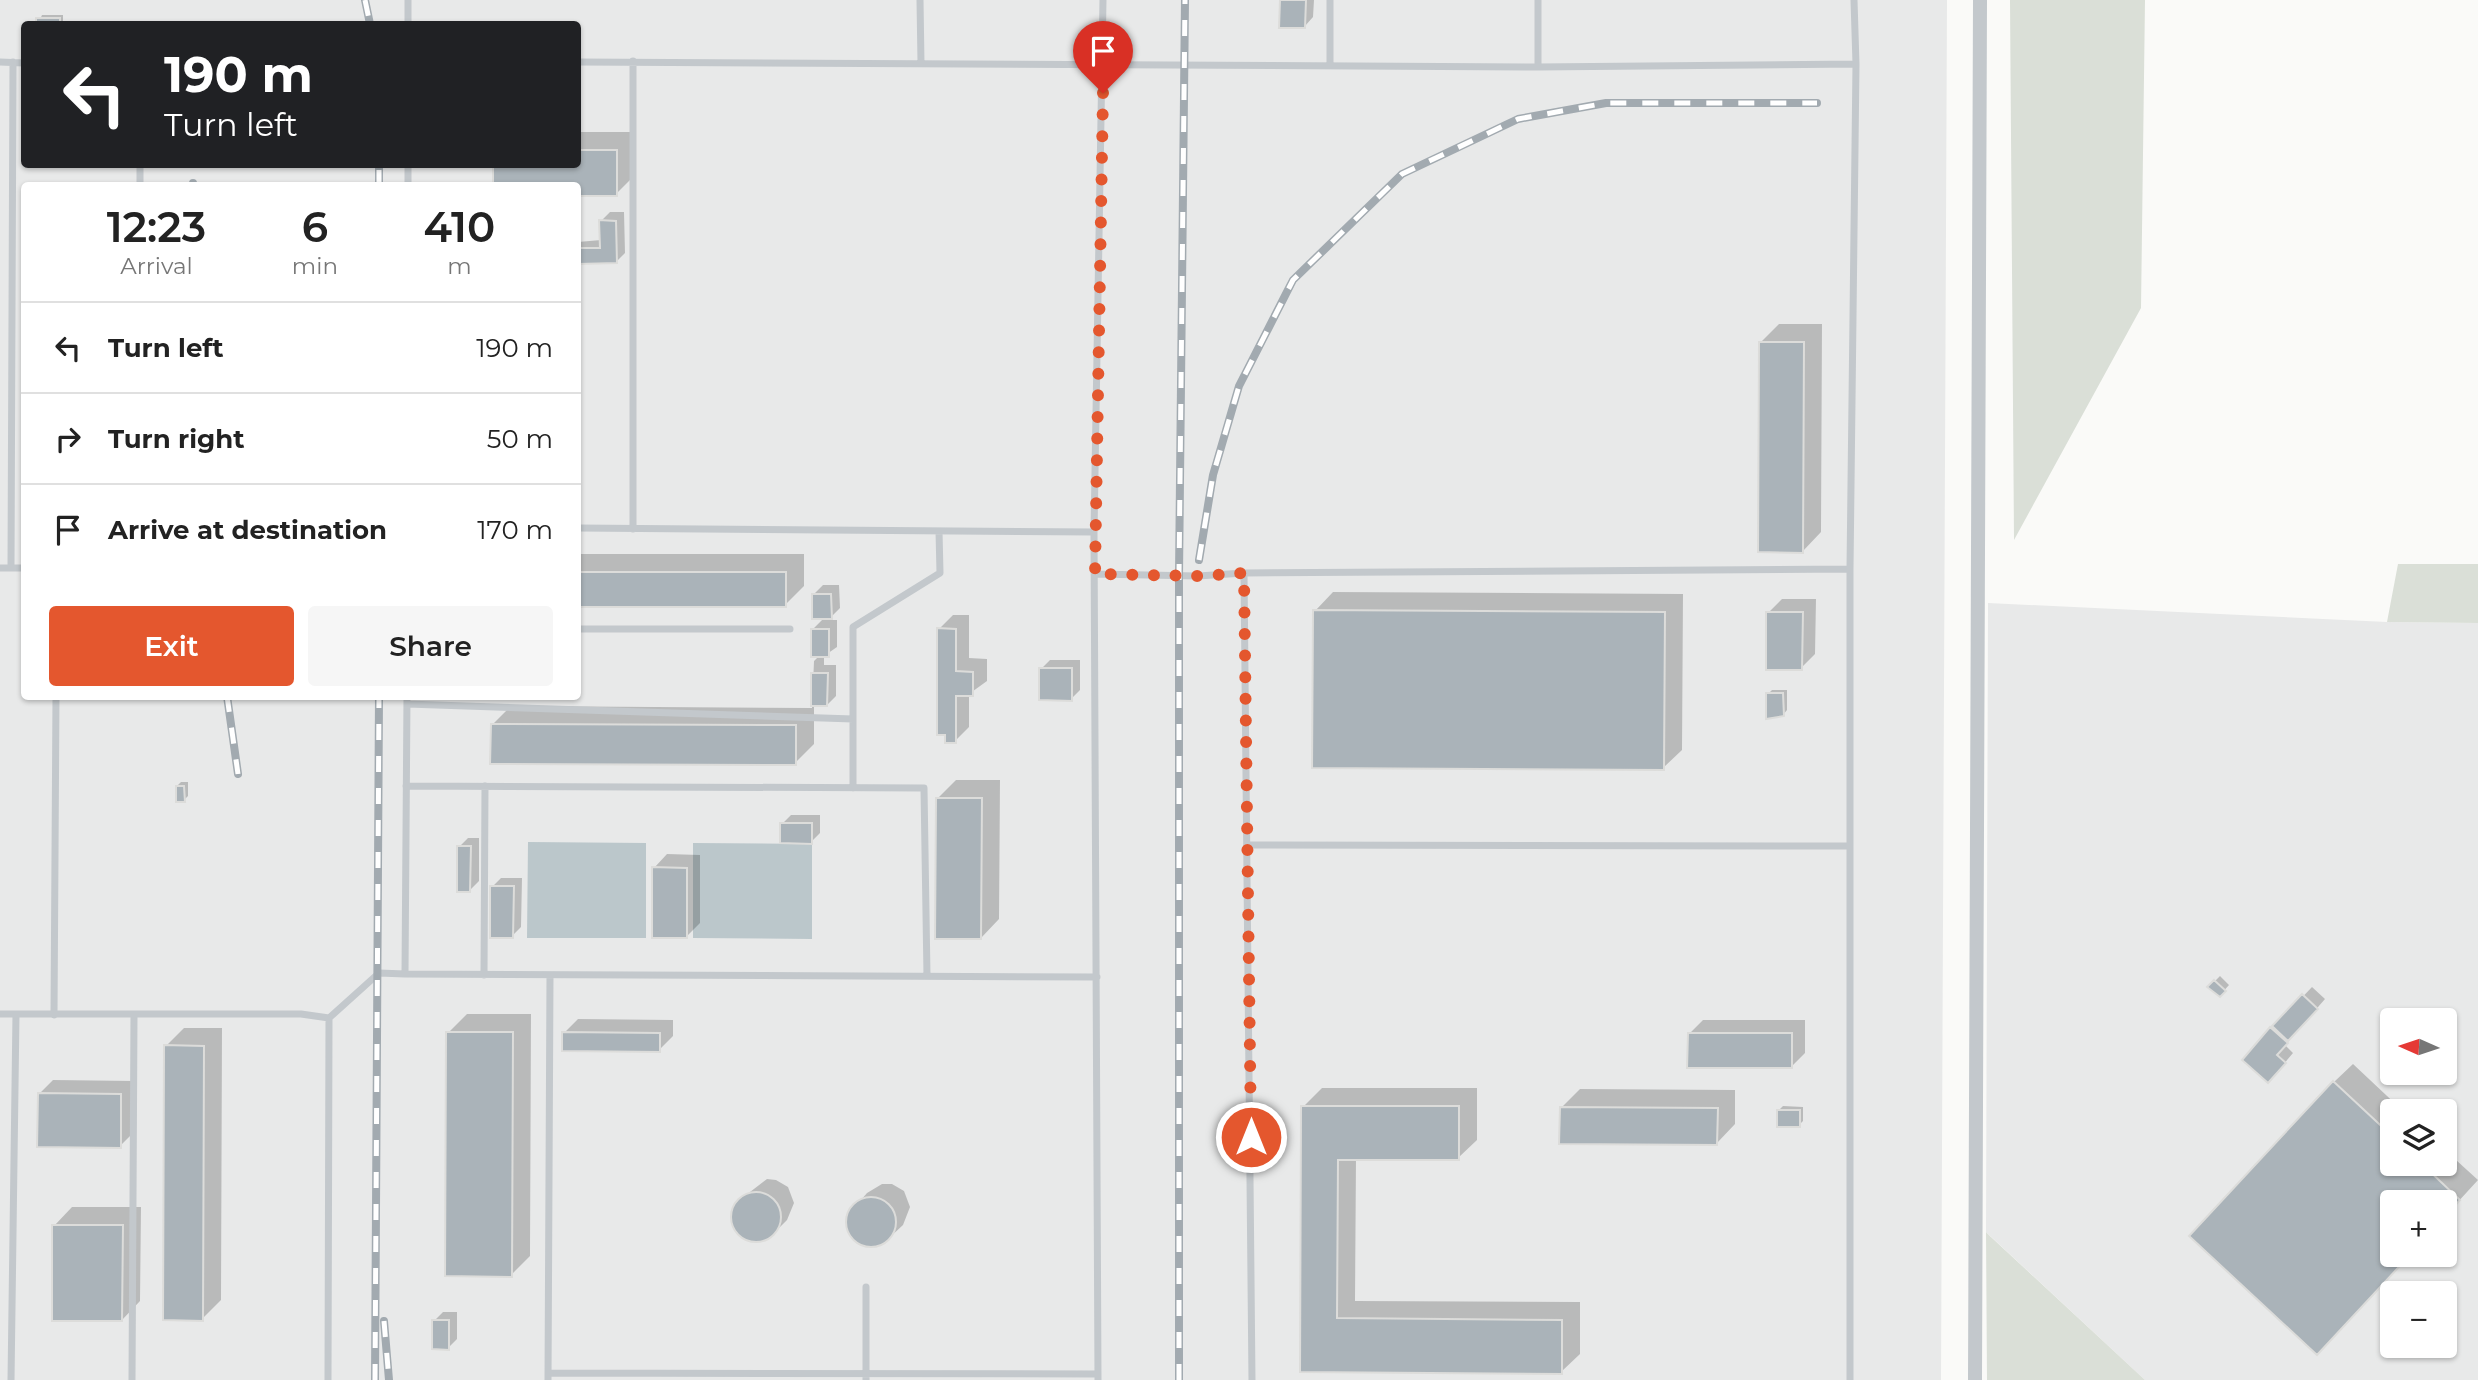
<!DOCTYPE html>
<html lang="en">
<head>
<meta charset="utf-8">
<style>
	body { margin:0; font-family:Montserrat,sans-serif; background:#f6f6f6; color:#222; height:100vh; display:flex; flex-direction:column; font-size:26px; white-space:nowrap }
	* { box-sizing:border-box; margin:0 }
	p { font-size:23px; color:#767676 }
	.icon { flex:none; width:38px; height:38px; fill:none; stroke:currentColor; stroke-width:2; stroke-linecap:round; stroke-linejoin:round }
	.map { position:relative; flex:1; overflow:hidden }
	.drawer { position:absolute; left:21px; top:182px; width:560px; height:518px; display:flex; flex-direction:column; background:#fff; border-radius:7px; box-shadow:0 2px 5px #0004 }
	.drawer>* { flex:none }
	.guide { position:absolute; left:21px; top:21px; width:560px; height:147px; border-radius:7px; box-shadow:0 2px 5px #0004; background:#202124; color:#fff; overflow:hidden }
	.needle { width:46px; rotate:273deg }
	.controls { position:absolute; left:2380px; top:1008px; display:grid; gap:14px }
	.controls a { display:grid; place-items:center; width:77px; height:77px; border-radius:7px; background:#fff; box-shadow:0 2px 5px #0004; font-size:35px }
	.pin { position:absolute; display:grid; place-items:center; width:60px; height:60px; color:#fff; margin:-72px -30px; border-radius:50% 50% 50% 0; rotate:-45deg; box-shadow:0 0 7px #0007 }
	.pin .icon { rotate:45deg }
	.me { position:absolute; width:77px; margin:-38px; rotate:0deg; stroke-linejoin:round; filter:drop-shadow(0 0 5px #0008) }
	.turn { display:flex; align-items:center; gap:24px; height:147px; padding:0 28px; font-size:32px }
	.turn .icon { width:91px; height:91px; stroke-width:2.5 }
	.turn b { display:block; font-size:49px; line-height:60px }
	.eta { display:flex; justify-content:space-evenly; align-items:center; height:119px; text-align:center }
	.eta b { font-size:42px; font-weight:600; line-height:49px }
	.primary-button { display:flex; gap:14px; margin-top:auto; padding:14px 28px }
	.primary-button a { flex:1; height:80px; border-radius:7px; background:#e4572e; color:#fff; font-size:28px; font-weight:600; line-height:80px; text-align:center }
	.primary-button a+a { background:#f6f6f6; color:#222 }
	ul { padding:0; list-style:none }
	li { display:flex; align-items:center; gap:21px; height:91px; padding:0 28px; border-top:2px solid #e0e0e0 }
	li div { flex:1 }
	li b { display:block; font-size:26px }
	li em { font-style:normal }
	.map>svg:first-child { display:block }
	.built { fill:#e8e9e9; fill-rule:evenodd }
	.green { fill:#dadfd7 }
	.water { fill:#bbc7cb }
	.shadow { fill:#0003 }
	.building { fill:#aab3b9; stroke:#dcdcda; stroke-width:2 }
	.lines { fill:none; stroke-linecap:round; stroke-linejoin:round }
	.service { stroke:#c3c8cc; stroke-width:7 }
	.minor { stroke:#c3c8cc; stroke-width:14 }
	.rail-casing { stroke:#a2aab0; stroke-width:8 }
	.rail { stroke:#fff; stroke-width:5; stroke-dasharray:16; stroke-linecap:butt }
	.route { stroke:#e4572e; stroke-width:12; stroke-dasharray:0 21.6 }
</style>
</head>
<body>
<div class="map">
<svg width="2478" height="1380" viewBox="0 0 2478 1380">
	<rect width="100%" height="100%" fill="#fafaf8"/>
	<!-- built -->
	<path class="built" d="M 0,0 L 1947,0 L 1941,1380 L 0,1380 ZM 24,24 L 578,24 L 578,164 L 24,164 ZM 24,186 L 578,186 L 578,696 L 24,696 Z
		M 1988,603 L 2387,622 L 2478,623 L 2478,1380 L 2145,1380 L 1986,1232 ZM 2392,1020 L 2445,1020 L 2445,1073 L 2392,1073 ZM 2392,1111 L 2445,1111 L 2445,1164 L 2392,1164 ZM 2392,1202 L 2445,1202 L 2445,1255 L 2392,1255 ZM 2392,1293 L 2445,1293 L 2445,1346 L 2392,1346 Z"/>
	<!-- green -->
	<path class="green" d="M 2010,0 L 2145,0 L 2141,308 L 2014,540 Z
		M 2398,564 L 2478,564 L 2478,623 L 2387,622 Z
		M 1986,1232 L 1991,1237 L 2145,1380 L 1987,1380 Z"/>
	<!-- water -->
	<path class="water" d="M 528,842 L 646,843 L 646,938 L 527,938 Z
		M 693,843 L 812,844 L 812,939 L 693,938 Z"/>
	<!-- shadow -->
	<path class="shadow" d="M 1281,0 L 1314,0 L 1313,17 L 1305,26 Z
		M 42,15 L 63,15 L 63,24 L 38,24 Z
		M 578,132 L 635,132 L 634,176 L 616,194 L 578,194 Z
		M 610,212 L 624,212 L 625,253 L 616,262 L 578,262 L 578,242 L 601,240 L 601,221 Z
		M 1779,324 L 1822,324 L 1821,532 L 1803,551 L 1761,342 Z
		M 578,554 L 804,554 L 804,586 L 785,605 L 578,605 Z
		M 823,585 L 839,585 L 840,608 L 828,620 L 837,620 L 837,647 L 824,656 L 824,665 L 836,665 L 836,696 L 827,705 L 814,704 L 814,744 L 795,763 L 492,725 L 511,706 L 812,708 L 814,661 L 819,656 L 813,629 L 825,617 L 814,594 Z
		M 1333,592 L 1683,594 L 1682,750 L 1663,768 L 1315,611 Z
		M 1782,599 L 1816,599 L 1815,654 L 1801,668 L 1768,613 Z
		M 953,615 L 969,615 L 969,658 L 987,659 L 987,681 L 969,694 L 969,727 L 955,741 L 939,629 Z
		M 1050,660 L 1080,660 L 1080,690 L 1071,699 L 1041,669 Z
		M 1772,690 L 1787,690 L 1787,710 L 1783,715 L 1768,694 Z
		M 956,780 L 1000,780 L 999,919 L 981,938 L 937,799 Z
		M 181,782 L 188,782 L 188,796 L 184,800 L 177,786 Z
		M 791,815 L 820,815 L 820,833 L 811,842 L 782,824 Z
		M 468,838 L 479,838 L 479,881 L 470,890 L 459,847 Z
		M 667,854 L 700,855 L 700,923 L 686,937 L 654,868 Z
		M 501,878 L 522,878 L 521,927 L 512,936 L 492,887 Z
		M 2220,976 L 2229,985 L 2220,995 L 2210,986 Z
		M 2312,987 L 2325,999 L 2285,1045 L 2293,1053 L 2277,1072 L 2272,1029 Z
		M 467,1014 L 531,1014 L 530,1256 L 511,1275 L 448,1033 Z
		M 578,1019 L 673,1020 L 673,1036 L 659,1050 L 564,1033 Z
		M 1703,1020 L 1805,1020 L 1805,1053 L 1791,1067 L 1689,1034 Z
		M 184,1028 L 222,1028 L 221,1300 L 202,1319 L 166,1046 Z
		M 2353,1064 L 2403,1111 L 2392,1111 L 2392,1164 L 2445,1164 L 2445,1150 L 2478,1180 L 2445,1216 L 2445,1202 L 2392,1202 L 2392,1255 L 2409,1255 L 2335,1334 L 2334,1082 Z
		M 53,1080 L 135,1081 L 134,1132 L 120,1146 L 39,1094 Z
		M 1322,1088 L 1477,1088 L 1477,1140 L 1458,1158 L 1356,1158 L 1355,1301 L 1580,1302 L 1580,1354 L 1561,1372 L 1302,1370 L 1303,1107 Z
		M 1580,1089 L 1735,1090 L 1735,1124 L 1717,1143 L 1561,1108 Z
		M 1783,1106 L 1803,1107 L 1803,1121 L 1799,1125 L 1779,1110 Z
		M 767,1179 L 776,1180 L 788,1187 L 794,1203 L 787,1220 L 773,1234 L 758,1241 L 742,1237 L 733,1225 L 732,1216 L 737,1202 Z
		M 882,1184 L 892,1184 L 904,1191 L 910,1207 L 903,1225 L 888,1239 L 873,1246 L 858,1242 L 849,1229 L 849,1214 L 867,1193 Z
		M 72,1207 L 141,1207 L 140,1301 L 122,1320 L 54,1226 Z
		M 443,1312 L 457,1312 L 457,1339 L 448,1348 L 434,1321 Z"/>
	<!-- building -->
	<path class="building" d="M 1280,0 L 1306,0 L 1305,28 L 1279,28 Z
		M 36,18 L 60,18 L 60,24 L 36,24 Z
		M 578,150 L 617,150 L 617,196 L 578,196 L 578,186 L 493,186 L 493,164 L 578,164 Z
		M 599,220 L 616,221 L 617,263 L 578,264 L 578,248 L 600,248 Z
		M 1759,342 L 1804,342 L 1803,553 L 1758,552 Z
		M 578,572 L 786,572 L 786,607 L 578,607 Z
		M 812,594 L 831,594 L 832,619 L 812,619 Z
		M 1313,610 L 1665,612 L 1664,770 L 1312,768 Z
		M 1766,612 L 1803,612 L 1802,670 L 1766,670 Z
		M 937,628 L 956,629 L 956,671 L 973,672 L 973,696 L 956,696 L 956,743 L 945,743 L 945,735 L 937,735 Z
		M 811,629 L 829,629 L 829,657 L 811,657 Z
		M 1039,668 L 1072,668 L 1072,701 L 1039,700 Z
		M 811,673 L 828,673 L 827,706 L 811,706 Z
		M 1766,693 L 1783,693 L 1784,716 L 1766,719 Z
		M 491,724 L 796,725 L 796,765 L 490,764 Z
		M 176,786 L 184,786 L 185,802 L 176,802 Z
		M 936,798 L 982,798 L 981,939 L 935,939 Z
		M 780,823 L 812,823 L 812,844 L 780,843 Z
		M 457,846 L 471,846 L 470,892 L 457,892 Z
		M 652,867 L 687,868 L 687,938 L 652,938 Z
		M 490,886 L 514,886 L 513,938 L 490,938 Z
		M 2214,980 L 2226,991 L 2220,997 L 2207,987 Z
		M 2302,994 L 2318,1009 L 2288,1041 L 2272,1026 Z
		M 2270,1027 L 2288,1043 L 2277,1055 L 2286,1063 L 2268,1083 L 2242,1060 Z
		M 446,1032 L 513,1032 L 512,1277 L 445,1276 Z
		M 562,1032 L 660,1033 L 660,1052 L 562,1051 Z
		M 1688,1033 L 1792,1033 L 1792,1068 L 1687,1068 Z
		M 164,1045 L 204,1046 L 203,1321 L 163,1320 Z
		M 2333,1081 L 2392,1136 L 2392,1164 L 2422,1164 L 2460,1200 L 2445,1217 L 2445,1202 L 2392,1202 L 2392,1255 L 2410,1255 L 2317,1355 L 2189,1236 Z
		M 38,1093 L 121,1094 L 121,1148 L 37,1147 Z
		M 1301,1106 L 1459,1106 L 1459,1160 L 1338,1160 L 1337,1318 L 1562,1320 L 1562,1374 L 1300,1372 Z
		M 1560,1107 L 1718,1108 L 1717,1145 L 1559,1144 Z
		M 1777,1110 L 1800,1110 L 1800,1127 L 1777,1127 Z
		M731 1217a25 25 0 1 1 50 0a25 25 0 1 1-50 0Z
		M846 1222a25 25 0 1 1 50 0a25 25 0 1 1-50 0Z
		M 52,1225 L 123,1225 L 122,1321 L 52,1321 Z
		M 432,1320 L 449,1320 L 449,1350 L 432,1349 Z"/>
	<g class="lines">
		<!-- service -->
		<path class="service" d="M 408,0 L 408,24
			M 920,0 L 921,63
			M 1330,0 L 1330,65
			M 1854,0 L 1856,64
			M 633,61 L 633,529
			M 0,62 L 24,63
			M 578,62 L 1538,67 L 1856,64 L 1850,569 L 1850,1380
			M 1538,67 L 1538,0
			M 408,164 L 408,186
			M 140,186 L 140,164
			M 578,528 L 1094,532
			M 0,568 L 24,568
			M 11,568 L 13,62
			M 1244,573 L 1252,1380
			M 1095,574 L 1198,576 L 1244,573 L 1850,569
			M 578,629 L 790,629
			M 407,704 L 853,719
			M 406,786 L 924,788 L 927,976
			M 853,788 L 853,627 L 940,573 L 939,531
			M 1249,845 L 1850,846
			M 405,974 L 1097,977
			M 484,975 L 485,786
			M 0,1014 L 301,1014 L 329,1018
			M 54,1015 L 56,696
			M 548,1373 L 1098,1374
			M 11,1380 L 16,1014
			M 132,1380 L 134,1016
			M 328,1380 L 329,1018 L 379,973 L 405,974 L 407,696
			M 548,1380 L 550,975
			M 866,1380 L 866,1287
			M 1098,1380 L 1094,532 L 1103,0"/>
		<!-- minor -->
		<path class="minor" d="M 1975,1380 L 1980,0"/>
		<defs>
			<path id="rail" d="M 365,0 L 370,24
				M 193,186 L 193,183
				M 379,186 L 379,164
				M 1199,560 L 1213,475 L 1239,386 L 1293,280 L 1402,174 L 1518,119 L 1606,103 L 1817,103
				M 227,696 L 238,774
				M 384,1321 L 389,1380
				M 375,1380 L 379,696
				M 1179,1380 L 1179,576 L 1185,0"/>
		</defs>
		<!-- rail casing -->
		<use href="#rail" class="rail-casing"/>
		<!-- rail -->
		<use href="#rail" class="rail"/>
	</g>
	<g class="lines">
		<!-- route -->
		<path class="route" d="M 1103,93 L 1095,574 L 1198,576 L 1244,573 L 1251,1137"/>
	</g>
</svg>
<div class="controls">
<a><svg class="needle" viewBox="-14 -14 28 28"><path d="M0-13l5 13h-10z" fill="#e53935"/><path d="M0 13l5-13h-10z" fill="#767676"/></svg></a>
<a><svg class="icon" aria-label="layers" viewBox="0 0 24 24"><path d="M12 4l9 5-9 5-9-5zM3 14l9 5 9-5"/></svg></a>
<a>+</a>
<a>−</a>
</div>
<div class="pin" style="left:1103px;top:93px;background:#d93025"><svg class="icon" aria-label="arrive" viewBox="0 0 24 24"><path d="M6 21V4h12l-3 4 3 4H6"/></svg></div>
<svg class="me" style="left:1251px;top:1137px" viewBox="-20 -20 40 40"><circle r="17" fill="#e4572e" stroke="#fff" stroke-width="3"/><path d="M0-11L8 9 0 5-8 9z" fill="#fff"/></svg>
<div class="guide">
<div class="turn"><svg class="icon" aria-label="left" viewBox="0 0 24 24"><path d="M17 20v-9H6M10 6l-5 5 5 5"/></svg><div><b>190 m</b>Turn left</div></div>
</div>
<section class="drawer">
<div class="eta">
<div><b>12:23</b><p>Arrival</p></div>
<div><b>6</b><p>min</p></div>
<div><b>410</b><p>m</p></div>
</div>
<ul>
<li><svg class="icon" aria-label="left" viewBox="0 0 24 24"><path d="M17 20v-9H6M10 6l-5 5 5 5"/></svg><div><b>Turn left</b></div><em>190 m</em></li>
<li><svg class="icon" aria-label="right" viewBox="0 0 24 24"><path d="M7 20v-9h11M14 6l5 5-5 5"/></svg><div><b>Turn right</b></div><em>50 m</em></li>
<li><svg class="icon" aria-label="arrive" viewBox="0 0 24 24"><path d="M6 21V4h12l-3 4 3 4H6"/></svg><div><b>Arrive at destination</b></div><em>170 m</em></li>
</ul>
<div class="primary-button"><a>Exit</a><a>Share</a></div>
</section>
</div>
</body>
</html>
